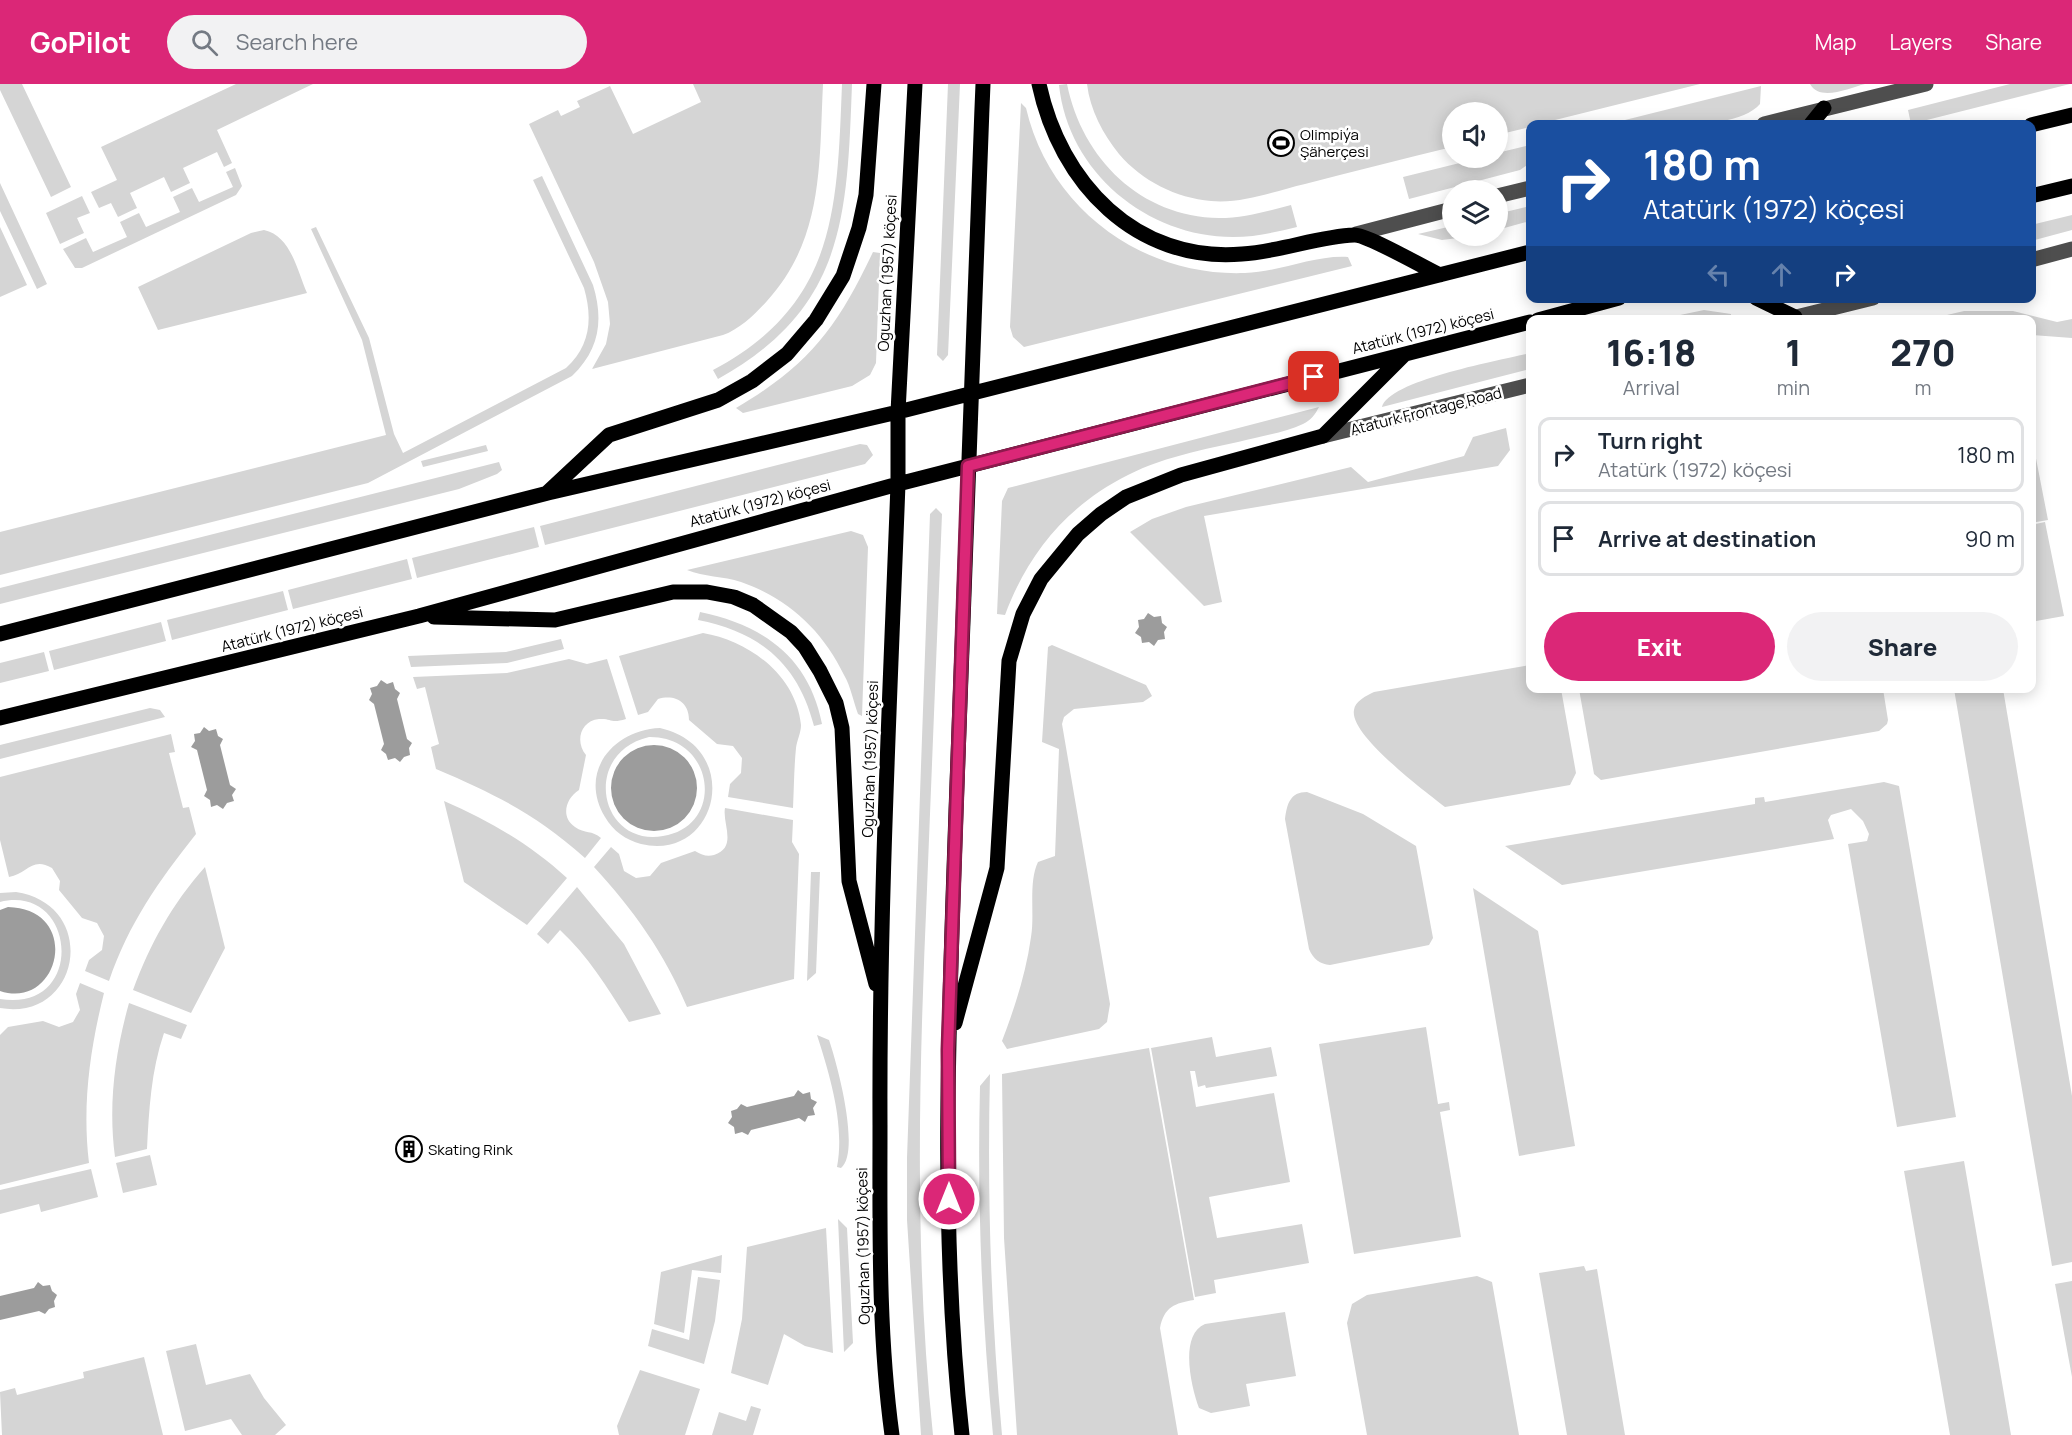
<!DOCTYPE html>
<html lang="en">
<head>
<meta charset="utf-8">
<style>
	body { margin:0; font-family:Manrope,sans-serif; background:#f2f2f3; color:#1f2937; height:100vh; display:flex; flex-direction:column; font-size:22px; white-space:nowrap }
	* { box-sizing:border-box; margin:0 }
	p { font-size:20px; color:#747a83 }
	.icon { flex:none; width:33px; height:33px; fill:none; stroke:currentColor; stroke-width:2; stroke-linecap:round; stroke-linejoin:round }
	.map { position:relative; flex:1; overflow:hidden }
	.panel { position:absolute; left:1526px; top:231px; width:510px; height:378px; display:flex; flex-direction:column; background:#fff; border-radius:12px; box-shadow:0 3px 15px #0003 }
	.panel>* { flex:none }
	.banner { position:absolute; left:1526px; top:36px; width:510px; height:183px; border-radius:12px; box-shadow:0 3px 15px #0003; background:#1a4fa0; color:#fff; overflow:hidden }
	.fabs { position:absolute; left:1442px; top:18px; display:grid; gap:12px }
	.fabs a { display:grid; place-items:center; width:66px; height:66px; border-radius:50%; background:#fff; box-shadow:0 3px 15px #0003; font-size:30px }
	.pin { position:absolute; display:grid; place-items:center; width:51px; height:51px; color:#fff; margin:-26px; border-radius:12px; box-shadow:0 3px 9px #0006 }
	.me { position:absolute; width:66px; margin:-33px; rotate:0deg; stroke-linejoin:round; filter:drop-shadow(0 0 4px #0008) }
	.turn { display:flex; align-items:center; gap:21px; height:126px; padding:0 18px; font-size:27px }
	.turn .icon { width:78px; height:78px; stroke-width:2.5 }
	.turn b { display:block; font-size:42px; line-height:51px }
	.lanes { display:flex; align-items:center; height:57px; padding:0 18px; background:#0003; justify-content:center; gap:30px; direction:ltr }
	.lanes .off { opacity:.35 }
	.eta { display:flex; justify-content:space-evenly; align-items:center; height:102px; text-align:center }
	.eta b { font-size:36px; font-weight:800; line-height:42px }
	.primary-button { display:flex; gap:12px; margin-top:auto; padding:12px 18px }
	.primary-button a { flex:1; height:69px; border-radius:36px; background:#db2777; color:#fff; font-size:24px; font-weight:800; line-height:69px; text-align:center }
	.primary-button a+a { background:#f2f2f3; color:#1f2937 }
	ul { padding:0; list-style:none }
	li { display:flex; align-items:center; gap:18px; height:75px; margin:0 12px 9px; padding:0 6px; border:3px solid #e0e1e3; border-radius:12px }
	li div { flex:1 }
	li b { display:block; font-size:22px }
	li em { font-style:normal }
	header { display:flex; align-items:center; gap:36px; box-sizing:border-box; height:84px; padding:0 30px; background:#db2777; color:#fff }
	header strong { font-size:28px }
	nav { display:flex; gap:33px; margin-inline-start:auto; font-size:21px }
	.search { width:420px; height:54px; background:#f2f2f3; display:flex; align-items:center; gap:15px; box-sizing:border-box; padding:0 21px; border-radius:33px; color:#747a83; font-size:22px }
	.map>svg:first-child { display:block }
	.green { fill:#d5d5d5; fill-rule:evenodd }
	.water { fill:#9c9c9c }
	.lines { fill:none; stroke-linecap:round; stroke-linejoin:round }
	.minor { stroke:#4e4e4e; stroke-width:15 }
	.major { stroke:#000; stroke-width:15 }
	.route-casing { stroke:#8e194d; stroke-width:15 }
	.route { stroke:#db2777; stroke-width:10 }
	.labels { text-anchor:middle; dominant-baseline:central; stroke-width:5; stroke-linejoin:round; paint-order:stroke }
	.poi-label { font-size:15px; fill:#000; stroke:#fff; text-anchor:start }
	.street-label { font-size:15px; fill:#000; stroke:#fff }
</style>
</head>
<body>
<header>
<strong>GoPilot</strong>
<div class="search"><svg class="icon" aria-label="search" viewBox="0 0 24 24"><circle cx="10" cy="10" r="6"/><path d="M15 15l6 6"/></svg>Search here</div>
<nav><a>Map</a><a>Layers</a><a>Share</a></nav>
</header>
<div class="map">
<svg width="2072" height="1351" viewBox="0 0 2072 1351">
	<rect width="100%" height="100%" fill="#fff"/>
	<!-- green -->
	<path class="green" d="M 0,0 L 22,0 L 71,103 L 51,113 L 0,6 Z
		M 236,0 L 313,0 L 217,46 L 232,79 L 224,83 L 217,68 L 183,84 L 190,99 L 171,108 L 164,93 L 130,109 L 137,124 L 118,133 L 111,119 L 99,124 L 91,108 L 117,96 L 101,63 Z
		M 693,0 L 823,0 C 819,80 824,154 767,217 C 755,230 740,245 723,251 L 592,285 L 606,260 L 610,240 L 608,218 L 594,178 L 529,40 L 558,26 L 561,32 L 580,23 L 577,17 L 610,2 L 633,50 L 701,18 Z
		M 842,0 L 852,0 C 847,131 846,224 718,295 L 713,286 C 837,220 837,125 842,0 Z
		M 948,0 L 960,0 L 948,271 L 943,277 L 937,271 Z
		M 1067,0 C 1082,75 1141,133 1219,134 C 1244,134 1268,127 1291,121 L 1297,143 C 1276,148 1255,153 1233,153 C 1147,153 1068,88 1059,1 Z
		M 1087,0 L 1700,0 L 1539,40 L 1530,40 L 1530,43 L 1497,51 L 1497,28 L 1452,28 L 1452,63 C 1403,75 1354,87 1305,100 C 1275,107 1242,120 1211,117 C 1176,114 1142,97 1119,70 C 1103,50 1090,26 1087,0 Z
		M 1810,0 L 1865,0 C 1849,4 1820,18 1810,0 Z
		M 2010,0 L 2070,0 L 1911,40 L 1908,26 Z
		M 1761,2 L 1760,20 C 1736,48 1645,41 1609,40 Z
		M 1021,19 L 1026,24 C 1049,124 1142,193 1245,189 C 1280,188 1314,171 1348,173 L 1352,182 L 1024,263 L 1013,253 L 1010,243 Z
		M 1530,61 L 1530,79 L 1520,86 L 1409,115 L 1403,93 L 1480,74 L 1497,74 L 1497,69 Z
		M 235,84 L 242,102 L 236,111 L 82,184 L 75,184 L 63,165 L 86,154 L 93,168 L 127,153 L 120,138 L 139,129 L 146,143 L 180,128 L 173,113 L 192,104 L 199,118 L 233,103 L 226,88 Z
		M 542,92 L 593,201 C 604,237 599,266 572,292 L 368,399 L 0,491 L 0,448 L 386,351 L 362,256 L 311,145 L 316,143 L 369,254 L 394,350 L 403,369 L 566,284 C 590,262 593,235 584,204 L 533,96 Z
		M 0,99 L 47,200 L 37,205 L 0,127 Z
		M 82,112 L 90,129 L 77,134 L 84,149 L 60,160 L 46,129 Z
		M 1530,122 L 1530,137 L 1497,146 L 1497,130 Z
		M 2072,131 L 2072,146 L 2031,157 L 2031,141 Z
		M 1452,142 L 1452,152 L 1474,152 L 1442,156 L 1418,150 Z
		M 0,143 L 27,201 L 0,213 Z
		M 264,146 C 291,152 297,186 307,209 L 158,246 L 138,203 L 251,149 Z
		M 873,168 L 880,169 L 876,279 L 870,291 L 852,302 L 743,329 L 736,324 C 809,281 837,244 873,168 Z
		M 1704,226 L 1731,230 L 1731,234 L 1661,235 Z
		M 1964,227 L 2013,227 L 2057,238 L 2072,235 L 2072,254 L 2031,251 L 2031,236 L 1930,235 Z
		M 1530,269 L 1530,285 L 1382,323 C 1389,296 1502,276 1530,269 Z
		M 1319,323 C 1315,331 1311,336 1303,340 C 1289,347 1271,350 1255,354 C 1213,364 1167,371 1128,391 C 1068,421 1028,469 1005,531 L 997,530 L 1002,417 L 1008,404 Z
		M 1506,344 L 1510,366 L 1498,382 L 1204,432 L 1222,518 L 1204,522 L 1130,448 L 1152,435 L 1186,423 L 1351,383 L 1368,398 L 1464,372 L 1473,353 Z
		M 2031,349 L 2048,436 L 2031,439 Z
		M 860,360 L 867,361 L 873,371 L 865,380 L 545,461 L 540,442 Z
		M 486,361 L 488,367 L 423,383 L 421,377 Z
		M 499,378 L 502,386 L 497,390 L 459,405 L 0,520 L 0,504 Z
		M 936,424 L 942,430 C 937,555 932,680 927,805 C 919,988 914,1169 933,1351 L 921,1351 L 907,1136 L 907,1074 L 930,430 Z
		M 2045,438 L 2064,532 L 2031,538 L 2031,441 Z
		M 534,443 L 539,463 L 417,494 L 412,474 Z
		M 851,447 L 863,451 L 868,463 L 862,632 L 858,630 C 853,617 851,603 844,591 C 823,547 788,514 741,498 C 723,492 704,493 687,486 Z
		M 407,475 L 412,495 L 293,525 L 288,506 Z
		M 283,507 L 288,526 L 172,556 L 167,536 Z
		M 700,528 C 763,541 809,573 822,640 L 814,642 C 798,580 760,548 698,536 Z
		M 161,538 L 166,557 L 54,586 L 49,567 Z
		M 703,549 C 749,557 796,591 801,641 C 801,649 797,656 796,664 C 794,684 794,704 793,724 L 728,713 L 730,700 L 741,689 L 742,674 L 733,662 L 717,660 L 689,636 C 689,618 675,610 658,615 L 648,628 L 638,631 L 619,572 Z
		M 561,555 L 564,565 L 507,579 L 411,583 L 408,572 L 506,568 Z
		M 1052,561 L 1146,601 L 1152,612 L 1143,618 L 1074,625 L 1064,633 L 1062,640 L 1110,920 L 1107,938 L 1099,945 L 1007,965 L 1002,957 C 1015,923 1026,889 1031,853 C 1035,830 1028,799 1038,778 L 1055,772 L 1059,665 L 1042,658 L 1048,563 Z
		M 44,568 L 49,587 L 0,599 L 0,579 Z
		M 569,575 L 587,580 L 607,575 L 626,635 C 610,640 612,634 599,635 C 580,637 575,658 586,671 L 579,706 C 566,714 560,733 575,743 C 585,750 592,746 601,754 L 585,774 C 535,730 497,711 436,685 L 431,663 L 439,660 L 425,603 L 417,605 L 413,593 L 507,589 Z
		M 1530,581 L 1530,604 L 1561,605 L 1576,689 L 1570,701 L 1445,723 C 1426,708 1349,651 1354,626 C 1355,617 1366,612 1374,608 Z
		M 1579,605 L 1883,605 L 1888,636 L 1887,640 L 1879,647 L 1601,696 L 1594,690 Z
		M 1954,605 L 2003,605 L 2072,1012 L 2072,1178 L 2052,1182 Z
		M 150,624 L 160,626 L 165,633 L 0,675 L 0,661 Z
		M 660,644 C 744,663 719,778 641,760 C 626,756 613,747 605,733 C 578,688 613,646 660,644 ZM 649,653 C 715,652 726,742 663,752 C 599,763 581,669 649,653 Z
		M 171,650 L 175,668 L 169,669 L 183,724 L 189,723 L 196,750 C 158,798 129,839 109,897 L 85,887 L 89,876 L 102,866 L 104,852 L 97,839 L 82,834 L 59,806 L 60,797 L 52,784 C 32,772 27,790 9,793 L 0,756 L 0,693 Z
		M 1884,698 L 1899,702 L 1956,1033 L 1897,1043 L 1848,760 L 1867,757 L 1869,750 L 1863,737 L 1851,725 L 1831,731 L 1828,736 L 1834,755 L 1562,801 L 1505,762 L 1755,720 L 1755,714 L 1764,713 L 1765,718 Z
		M 1307,708 L 1363,730 L 1416,762 L 1433,854 L 1429,861 L 1330,881 C 1320,880 1313,875 1309,865 L 1285,735 C 1287,720 1290,708 1307,708 Z
		M 444,717 C 490,737 530,760 567,794 L 527,841 L 464,798 Z
		M 725,724 L 793,736 L 792,758 L 799,770 L 794,895 L 687,923 C 665,870 633,825 594,783 L 611,763 L 619,770 L 624,787 L 636,794 L 650,792 L 661,779 L 695,767 C 702,771 707,773 714,771 C 738,763 722,740 725,724 Z
		M 205,783 L 225,864 L 191,929 L 133,906 C 150,860 172,820 205,783 Z
		M 811,788 L 820,788 L 816,889 L 807,897 Z
		M 577,803 L 624,860 L 661,930 L 629,938 C 609,906 589,873 560,846 L 548,860 L 537,850 Z
		M 1473,804 L 1538,847 L 1575,1062 L 1519,1072 Z
		M 16,808 C 100,821 81,938 0,924 L 0,915 C 87,929 77,799 0,818 L 0,809 Z
		M 80,899 L 104,909 C 90,965 82,1021 89,1079 L 0,1101 L 0,951 L 8,943 L 43,937 L 59,943 L 73,938 L 80,926 L 76,910 Z
		M 129,919 L 187,941 L 181,955 L 164,949 C 151,987 149,1026 147,1065 L 115,1073 C 108,1021 115,969 129,919 Z
		M 1426,943 L 1438,1020 L 1449,1018 L 1450,1026 L 1440,1028 L 1461,1153 L 1354,1170 L 1319,960 Z
		M 817,951 L 829,956 C 837,979 861,1068 841,1084 L 837,1083 C 845,1040 830,992 817,951 Z
		M 1212,953 L 1216,973 L 1271,963 L 1277,992 L 1206,1004 L 1205,1001 L 1198,1003 L 1195,987 L 1190,987 L 1196,1023 L 1274,1009 L 1290,1098 L 1209,1113 L 1217,1154 L 1302,1140 L 1309,1179 L 1214,1196 L 1216,1209 L 1195,1213 L 1151,964 Z
		M 1149,964 L 1194,1216 C 1175,1219 1164,1223 1160,1244 L 1178,1351 L 1017,1351 L 1004,1154 L 1002,990 Z
		M 990,990 C 987,1111 991,1231 1002,1351 L 993,1351 C 982,1235 977,1119 980,1002 Z
		M 150,1071 L 157,1101 L 123,1109 L 116,1079 Z
		M 1964,1077 L 2011,1351 L 1950,1351 L 1904,1087 Z
		M 91,1085 L 98,1113 L 41,1128 L 39,1120 L 0,1130 L 0,1106 Z
		M 838,1135 L 847,1144 L 853,1259 L 844,1268 Z
		M 826,1144 L 833,1269 L 805,1262 L 784,1250 L 768,1301 L 731,1289 L 742,1235 L 747,1163 Z
		M 722,1171 L 721,1189 L 692,1186 L 684,1249 L 654,1240 L 661,1188 Z
		M 1584,1182 L 1586,1187 L 1597,1185 L 1625,1351 L 1567,1351 L 1539,1189 Z
		M 1477,1192 L 1492,1198 L 1519,1351 L 1367,1351 L 1347,1239 L 1352,1220 L 1367,1211 Z
		M 698,1193 L 720,1196 L 715,1237 L 704,1280 L 648,1262 L 652,1245 L 689,1256 Z
		M 2072,1197 L 2072,1293 L 2055,1200 Z
		M 1285,1228 L 1296,1292 L 1246,1300 L 1250,1322 L 1211,1329 L 1199,1324 C 1191,1302 1179,1251 1205,1240 Z
		M 196,1260 L 206,1301 L 250,1290 L 264,1314 L 286,1341 L 275,1351 L 242,1351 L 231,1335 L 185,1347 L 166,1267 Z
		M 144,1273 L 163,1351 L 2,1351 L 0,1308 L 15,1304 L 17,1311 L 84,1294 L 83,1288 Z
		M 640,1286 L 700,1305 L 685,1351 L 619,1351 L 617,1342 Z
		M 751,1322 L 761,1325 L 753,1351 L 712,1351 L 719,1328 L 746,1337 Z"/>
	<!-- water -->
	<path class="water" d="M 1148,529 L 1154,533 L 1161,532 L 1162,539 L 1167,543 L 1164,548 L 1165,555 L 1158,556 L 1154,562 L 1149,558 L 1142,559 L 1141,553 L 1135,549 L 1139,543 L 1138,536 L 1144,535 Z
		M 381,596 L 387,600 L 393,598 L 395,605 L 400,609 L 397,615 L 407,655 L 412,659 L 409,664 L 410,671 L 404,673 L 400,678 L 395,674 L 388,676 L 386,670 L 381,666 L 384,660 L 374,620 L 369,616 L 372,610 L 370,604 L 377,602 Z
		M 204,643 L 209,647 L 216,645 L 218,652 L 223,655 L 220,661 L 230,701 L 236,705 L 232,711 L 234,717 L 227,719 L 223,725 L 217,721 L 211,723 L 210,716 L 204,712 L 207,706 L 197,666 L 191,663 L 195,657 L 194,650 L 200,649 Z
		M611 704a43 43 0 1 1 86 0a43 43 0 1 1-86 0Z
		M 8,823 C 83,825 60,927 0,907 L 0,826 Z
		M 798,1006 L 803,1010 L 810,1008 L 811,1015 L 817,1018 L 813,1024 L 815,1031 L 808,1032 L 805,1038 L 799,1034 L 792,1036 L 751,1046 L 748,1051 L 742,1048 L 735,1050 L 734,1043 L 728,1039 L 732,1033 L 731,1027 L 737,1025 L 741,1020 L 747,1023 L 794,1012 Z
		M 38,1198 L 43,1202 L 50,1201 L 52,1207 L 57,1211 L 54,1217 L 55,1223 L 49,1225 L 45,1230 L 39,1227 L 0,1236 L 0,1212 L 34,1204 Z"/>
	<g class="lines">
		<!-- minor -->
		<path class="minor" d="M 1764,40 L 1926,0
			M 1497,112 L 1530,104
			M 1356,150 L 1452,125
			M 2031,176 L 2072,165
			M 1784,236 L 1873,214
			M 1323,352 L 1530,301"/>
		<!-- major -->
		<path class="major" d="M 1039,0 C 1060,99 1136,179 1242,170 C 1279,168 1320,152 1354,151 C 1366,150 1425,184 1440,191
			M 1811,40 L 1824,24
			M 2031,41 L 2072,31
			M 2031,112 L 2072,102
			M 1756,214 L 1795,233
			M 1538,236 L 1619,214
			M 548,408 L 609,351 L 718,316 L 752,297 L 787,270 L 816,236 L 843,192 L 859,144 L 866,111 L 874,0
			M 434,533 L 555,536 L 673,508 L 707,508 L 734,513 L 753,521 L 791,548 L 805,563 L 820,587 L 836,619 L 842,644 L 849,797 L 876,900
			M 0,550 L 548,409 L 898,328 L 1530,168
			M 0,634 L 419,532 L 898,400 L 1530,238
			M 955,939 L 997,784 L 1009,577 L 1023,530 L 1041,495 L 1078,450 L 1101,430 L 1126,413 L 1181,391 L 1323,352 L 1404,271
			M 892,1351 C 878,1248 880,1144 880,1041 C 879,827 890,613 898,400 L 898,328 L 915,0
			M 962,1351 C 939,1144 949,935 956,727 C 964,484 973,242 983,0"/>
	</g>
	<g class="lines">
		<defs>
			<path id="route" d="M 949,1115 L 948,966 L 968,382 L 1314,293"/>
		</defs>
		<!-- route casing -->
		<use href="#route" class="route-casing"/>
		<!-- route -->
		<use href="#route" class="route"/>
	</g>
	<!-- icons -->
	<defs>
		<symbol id="stadium-ring" viewBox="-11 -11 22 22"><circle r="9.5" fill="#fff" stroke="#000" stroke-width="1.5"/><path d="M0-5a6.5 5 0 1 0 0 10a6.5 5 0 1 0 0-10ZM-3.5-1.8h7v3.6h-7Z" fill="#000"/></symbol>
		<symbol id="building-ring" viewBox="-11 -11 22 22"><circle r="9.5" fill="#fff" stroke="#000" stroke-width="1.5"/><path d="M-4-6H4V6H1V3H-1V6H-4ZM-2.5-4.3h1.7v1.8h-1.7ZM.8-4.3h1.7v1.8H.8ZM-2.5-1h1.7V.8h-1.7ZM.8-1h1.7V.8H.8Z" fill="#000"/></symbol>
	</defs>
	<g fill-rule="evenodd">
		<use href="#stadium-ring" x="1266" y="44" width="30" height="30"/>
		<use href="#building-ring" x="394" y="1050" width="30" height="30"/>
	</g>
	<g class="labels">
		<!-- poi labels -->
		<g class="poi-label">
			<text x="1300" y="50">Olimpiýa<tspan x="1300" dy="17">Şäherçesi</tspan></text>
			<text x="428" y="1065">Skating Rink</text>
		</g>
		<!-- street labels -->
		<g class="street-label">
			<text transform="translate(887 189) rotate(-87)">Oguzhan (1957) köçesi</text>
			<text transform="translate(1423 247) rotate(-14)">Atatürk (1972) köçesi</text>
			<text transform="translate(1426 327) rotate(-14)">Ataturk Frontage Road</text>
			<text transform="translate(760 419) rotate(-15)">Atatürk (1972) köçesi</text>
			<text transform="translate(292 545) rotate(-14)">Atatürk (1972) köçesi</text>
			<text transform="translate(870 675) rotate(-88)">Oguzhan (1957) köçesi</text>
			<text transform="translate(863 1162) rotate(-91)">Oguzhan (1957) köçesi</text>
		</g>
	</g>
</svg>
<div class="fabs">
<a><svg class="icon" aria-label="sound" viewBox="0 0 24 24"><path d="M4 9h4l5-4v14l-5-4H4zM17 9q2 3 0 6"/></svg></a>
<a><svg class="icon" aria-label="layers" viewBox="0 0 24 24"><path d="M12 4l9 5-9 5-9-5zM3 14l9 5 9-5"/></svg></a>
</div>
<div class="pin" style="left:1314px;top:293px;background:#d93025"><svg class="icon" aria-label="arrive" viewBox="0 0 24 24"><path d="M6 21V4h12l-3 4 3 4H6"/></svg></div>
<svg class="me" style="left:949px;top:1115px" viewBox="-20 -20 40 40"><circle r="17" fill="#db2777" stroke="#fff" stroke-width="3"/><path d="M0-11L8 9 0 5-8 9z" fill="#fff"/></svg>
<div class="banner">
<div class="turn"><svg class="icon" aria-label="right" viewBox="0 0 24 24"><path d="M7 20v-9h11M14 6l5 5-5 5"/></svg><div><b>180 m</b>Atatürk (1972) köçesi</div></div>
<div class="lanes"><svg class="icon off" aria-label="left" viewBox="0 0 24 24"><path d="M17 20v-9H6M10 6l-5 5 5 5"/></svg><svg class="icon off" aria-label="ahead" viewBox="0 0 24 24"><path d="M12 20V5M6 11l6-6 6 6"/></svg><svg class="icon" aria-label="right" viewBox="0 0 24 24"><path d="M7 20v-9h11M14 6l5 5-5 5"/></svg></div>
</div>
<section class="panel">
<div class="eta">
<div><b>16:18</b><p>Arrival</p></div>
<div><b>1</b><p>min</p></div>
<div><b>270</b><p>m</p></div>
</div>
<ul>
<li><svg class="icon" aria-label="right" viewBox="0 0 24 24"><path d="M7 20v-9h11M14 6l5 5-5 5"/></svg><div><b>Turn right</b><p>Atatürk (1972) köçesi</p></div><em>180 m</em></li>
<li><svg class="icon" aria-label="arrive" viewBox="0 0 24 24"><path d="M6 21V4h12l-3 4 3 4H6"/></svg><div><b>Arrive at destination</b></div><em>90 m</em></li>
</ul>
<div class="primary-button"><a>Exit</a><a>Share</a></div>
</section>
</div>
</body>
</html>
